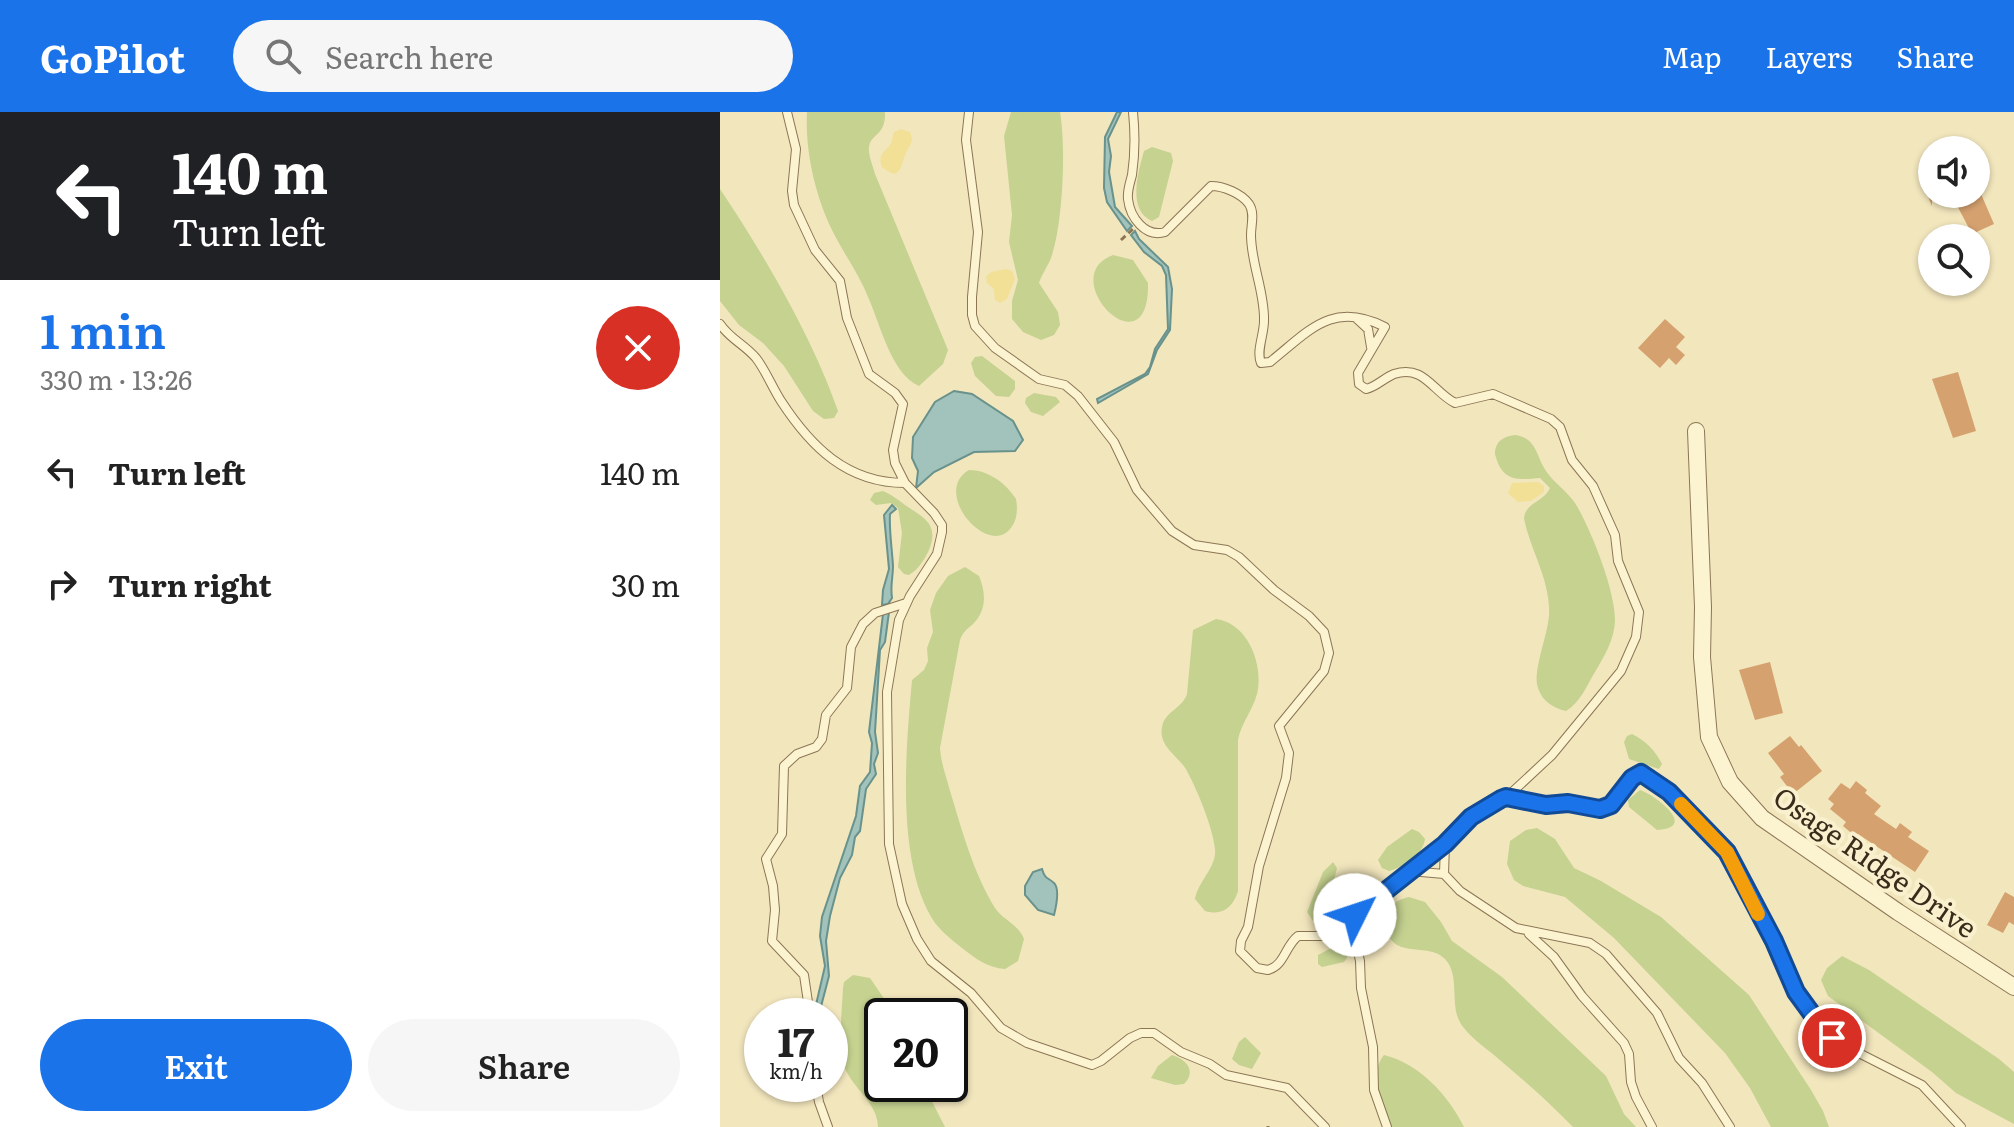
<!DOCTYPE html>
<html lang="en">
<head>
<meta charset="utf-8">
<style>
	body { margin:0; font-family:Literata,serif; background:#f6f6f6; color:#222; height:100vh; display:flex; flex-direction:column; font-size:30px; white-space:nowrap }
	* { box-sizing:border-box; margin:0 }
	p { font-size:26px; color:#767676 }
	.icon { flex:none; width:44px; height:44px; fill:none; stroke:currentColor; stroke-width:2; stroke-linecap:round; stroke-linejoin:round }
	.map { position:relative; flex:1; overflow:hidden }
	.sheet { display:flex; flex-direction:column; background:#fff; width:720px }
	.sheet>* { flex:none }
	.banner { background:#202124; color:#fff; overflow:hidden }
	.tools { position:absolute; left:1198px; top:24px; display:grid; gap:16px }
	.tools a { display:grid; place-items:center; width:72px; height:72px; border-radius:50%; background:#fff; box-shadow:0 2px 6px #0004; font-size:40px }
	.speed { position:absolute; left:24px; top:886px; display:flex; gap:16px; font-size:40px; font-weight:700; text-align:center }
	.speed>* { display:grid; place-content:center; width:104px; height:104px; border-radius:50%; background:#fff; box-shadow:0 2px 6px #0004; line-height:1 }
	.speed small { font-size:20px; font-weight:400 }
	.speed .limit { border:4px solid #111; border-radius:12px; background:#fff; color:#111 }
	.pin { position:absolute; display:grid; place-items:center; width:68px; height:68px; color:#fff; margin:-34px; border:4px solid #fff; border-radius:50%; box-shadow:0 2px 8px #0007 }
	.me { position:absolute; width:88px; margin:-44px; rotate:49deg; stroke-linejoin:round; filter:drop-shadow(0 0 6px #0008) }
	.turn { display:flex; align-items:center; gap:28px; height:168px; padding:0 40px; font-size:36px }
	.turn .icon { width:104px; height:104px; stroke-width:2.5 }
	.turn b { display:block; font-size:56px; line-height:68px }
	.round { display:grid; place-items:center; flex:none; width:84px; height:84px; border-radius:42px; background:#f6f6f6 }
	.summary { display:flex; align-items:center; justify-content:space-between; height:136px; padding:0 40px }
	h1 { font-size:48px; font-weight:600; line-height:60px; color:#1a73e8 }
	.action { display:flex; gap:16px; margin-top:auto; padding:16px 40px }
	.action a { flex:1; height:92px; border-radius:48px; background:#1a73e8; color:#fff; font-size:32px; font-weight:600; line-height:92px; text-align:center }
	.action a+a { background:#f6f6f6; color:#222 }
	ul { padding:0; list-style:none }
	li { display:flex; align-items:center; gap:24px; height:112px; padding:0 40px }
	li div { flex:1 }
	li b { display:block; font-size:30px }
	li em { font-style:normal }
	header { display:flex; align-items:center; gap:48px; box-sizing:border-box; height:112px; padding:0 40px; background:#1a73e8; color:#fff }
	header strong { font-size:38px }
	nav { display:flex; gap:44px; margin-inline-start:auto; font-size:28px }
	.search { width:560px; height:72px; background:#f6f6f6; display:flex; align-items:center; gap:20px; box-sizing:border-box; padding:0 28px; border-radius:44px; color:#767676; font-size:30px }
	main { display:flex; flex:1; min-height:0 }
	.map>svg:first-child { display:block }
	.green { fill:#c5d290 }
	.sand { fill:#f2e097 }
	.water { fill:#a1c3bc; stroke:#68928b; stroke-width:2 }
	.building { fill:#d5a16f }
	.lines { fill:none; stroke-linecap:round; stroke-linejoin:round }
	.lane-casing { stroke:#8c7654; stroke-width:10 }
	.street-casing { stroke:#8c7654; stroke-width:18 }
	.path { stroke:#8c7654; stroke-width:3; stroke-dasharray:6 4; stroke-linecap:butt }
	.lane { stroke:#fcf3d1; stroke-width:8 }
	.street { stroke:#fcf3d1; stroke-width:16 }
	.route-casing { stroke:#114b97; stroke-width:20 }
	.route { stroke:#1a73e8; stroke-width:14 }
	.slow { stroke:#f59e0b; stroke-width:14 }
	.labels { text-anchor:middle; dominant-baseline:central; stroke-width:8; stroke-linejoin:round; paint-order:stroke }
	.street-label { font-size:28px; fill:#3a2c1b; stroke:#f9f0ce }
</style>
</head>
<body>
<header>
<strong>GoPilot</strong>
<div class="search"><svg class="icon" aria-label="search" viewBox="0 0 24 24"><circle cx="10" cy="10" r="6"/><path d="M15 15l6 6"/></svg>Search here</div>
<nav><a>Map</a><a>Layers</a><a>Share</a></nav>
</header>
<main>
<section class="sheet">
<div class="banner">
<div class="turn"><svg class="icon" aria-label="left" viewBox="0 0 24 24"><path d="M17 20v-9H6M10 6l-5 5 5 5"/></svg><div><b>140 m</b>Turn left</div></div>
</div>
<div class="summary"><div><h1>1 min</h1><p>330 m · 13:26</p></div><a class="round" style="background:#d93025;color:#fff"><svg class="icon" aria-label="close" viewBox="0 0 24 24"><path d="M6 6l12 12M18 6L6 18"/></svg></a></div>
<ul>
<li><svg class="icon" aria-label="left" viewBox="0 0 24 24"><path d="M17 20v-9H6M10 6l-5 5 5 5"/></svg><div><b>Turn left</b></div><em>140 m</em></li>
<li><svg class="icon" aria-label="right" viewBox="0 0 24 24"><path d="M7 20v-9h11M14 6l5 5-5 5"/></svg><div><b>Turn right</b></div><em>30 m</em></li>
</ul>
<div class="action"><a>Exit</a><a>Share</a></div>
</section>
<div class="map">
<svg width="1294" height="1015" viewBox="0 0 1294 1015">
	<rect width="100%" height="100%" fill="#f2e6bd"/>
	<!-- green -->
	<path class="green" d="M 87,0 L 165,0 C 166,24 151,21 149,35 C 148,43 153,54 155,62 L 228,238 L 223,252 L 199,274 C 171,262 160,211 148,185 C 139,162 124,142 113,120 C 95,84 85,39 87,0 Z
		M 291,0 L 340,0 C 346,35 343,109 332,143 C 329,153 322,161 319,171 L 338,200 L 340,213 L 334,223 L 321,228 L 303,220 L 292,207 L 292,189 L 298,168 L 289,130 L 292,103 L 284,24 Z
		M 432,35 L 451,41 L 453,49 L 439,105 L 432,109 C 407,98 418,60 424,39 Z
		M 0,77 C 43,141 93,226 118,299 L 114,306 L 104,307 L 93,299 L 64,254 L 43,231 L 19,213 L 0,189 Z
		M 393,143 L 413,148 L 428,171 C 430,263 333,165 393,143 Z
		M 262,244 L 295,269 L 295,277 L 289,285 L 276,284 L 255,264 L 251,251 L 255,245 Z
		M 314,281 L 336,285 L 340,290 L 323,304 L 311,300 L 305,291 L 306,286 Z
		M 796,323 C 817,327 816,344 826,359 C 834,371 847,379 855,391 C 871,417 895,478 895,508 C 895,526 884,545 875,560 C 867,573 860,591 846,599 C 833,596 822,589 818,576 C 812,560 828,523 829,503 C 831,469 810,438 804,406 C 806,390 824,390 830,376 L 820,366 C 797,368 782,370 775,342 C 775,329 784,324 796,323 Z
		M 249,358 C 268,358 286,371 296,387 C 298,398 297,409 290,417 C 267,445 211,380 249,358 Z
		M 163,379 C 172,383 177,387 185,393 C 202,405 220,411 209,438 C 204,448 199,457 189,463 L 184,462 L 178,455 L 182,421 L 178,396 L 171,391 L 156,393 L 150,388 L 154,381 Z
		M 245,455 L 259,464 C 266,481 267,499 252,513 C 246,518 243,520 240,528 L 220,636 C 221,651 226,664 230,679 C 242,718 253,760 275,796 C 283,808 298,812 304,827 L 298,849 L 285,857 C 268,856 256,847 242,836 C 232,828 223,821 215,811 C 175,752 186,636 192,568 L 204,558 L 208,549 L 207,536 L 213,520 L 210,498 L 216,481 L 228,464 Z
		M 496,507 C 528,511 544,553 537,582 C 533,598 521,611 518,628 L 518,779 C 513,796 502,804 485,799 L 475,787 C 478,769 497,755 495,737 C 493,716 478,680 468,661 C 461,645 438,636 442,615 C 445,599 462,597 467,582 L 473,518 Z
		M 912,622 C 926,629 935,638 942,652 L 939,657 L 909,647 L 904,630 L 907,624 Z
		M 920,678 C 935,683 979,716 937,718 L 909,695 L 908,688 Z
		M 817,716 L 835,727 L 854,756 L 881,769 L 941,805 L 1029,883 L 1091,978 L 1103,999 L 1109,1015 L 1051,1015 L 1030,976 L 1005,941 L 894,826 L 845,785 L 803,774 L 794,768 L 787,752 L 790,729 L 806,718 Z
		M 692,717 L 699,720 L 705,727 C 703,743 683,755 669,759 L 662,756 L 658,748 L 667,735 Z
		M 613,750 L 617,756 C 612,774 612,794 625,807 L 622,813 L 610,815 L 593,809 L 587,800 L 603,760 Z
		M 689,785 L 705,790 L 721,810 L 732,829 L 782,865 L 886,964 L 904,1002 L 916,1015 L 853,1015 C 830,991 806,970 781,949 C 769,938 754,929 744,916 C 727,897 742,865 725,847 C 708,829 672,849 666,815 C 665,810 665,802 668,797 C 673,790 681,787 689,785 Z
		M 615,834 L 625,837 L 627,846 L 624,850 L 602,855 L 598,852 L 598,843 Z
		M 1122,844 L 1149,858 L 1279,947 L 1294,960 L 1294,1012 L 1236,981 L 1212,960 L 1108,884 L 1101,868 L 1107,856 Z
		M 133,863 L 150,866 L 165,888 L 166,904 L 162,904 L 162,972 L 203,972 L 225,1015 L 158,1015 C 158,991 132,976 124,954 C 118,934 122,897 123,876 L 124,870 Z
		M 525,925 L 541,941 L 532,957 L 519,953 L 512,947 L 519,930 Z
		M 452,943 C 466,947 477,959 464,972 L 455,973 L 431,966 L 438,954 Z
		M 664,943 C 700,952 728,983 744,1015 L 671,1015 C 663,995 648,962 664,943 Z"/>
	<!-- sand -->
	<path class="sand" d="M 181,17 L 190,20 C 194,30 191,31 187,39 C 180,52 182,72 162,55 C 157,41 165,41 171,31 C 173,28 172,24 174,20 Z
		M 286,157 L 292,159 L 295,167 L 287,187 L 280,191 L 275,188 L 274,177 L 267,171 L 266,165 L 271,160 Z
		M 818,370 L 824,374 L 824,380 L 811,389 L 798,390 L 788,381 L 792,371 Z"/>
	<!-- water -->
	<path class="water" d="M 397,0 L 401,0 L 388,27 L 391,44 L 389,60 L 395,95 L 412,114 L 407,119 L 387,90 L 384,76 L 385,25 Z
		M 415,119 L 419,127 L 448,155 L 452,177 L 450,218 L 437,238 L 428,262 L 378,291 L 377,287 L 425,262 L 430,255 L 435,237 L 448,217 L 446,163 L 442,154 L 424,140 L 411,123 Z
		M 234,279 L 252,282 L 293,309 L 303,328 L 295,339 L 254,340 L 214,360 L 196,376 L 198,359 L 192,346 L 193,325 L 215,290 Z
		M 172,393 L 176,397 L 170,402 C 169,419 172,436 173,454 C 173,466 170,473 172,486 L 168,492 L 162,493 L 163,478 L 169,457 L 164,403 Z
		M 169,500 L 165,530 L 160,538 L 155,620 L 158,641 L 154,652 L 156,662 L 146,677 L 140,719 L 135,725 L 132,743 L 120,766 L 110,804 L 106,829 L 109,864 L 99,902 L 95,897 L 105,854 L 100,824 L 102,805 L 136,704 L 140,674 L 150,660 L 152,631 L 149,620 L 163,502 Z
		M 322,757 C 325,767 327,765 334,771 C 340,777 336,795 334,803 L 318,798 L 305,783 L 305,774 L 313,760 Z"/>
	<!-- building -->
	<path class="building" d="M 1212,58 L 1212,94 L 1199,64 Z
		M 1231,82 L 1261,82 L 1274,112 L 1252,122 Z
		M 945,207 L 965,225 L 956,235 L 965,243 L 956,253 L 949,246 L 940,256 L 918,236 Z
		M 1238,260 L 1256,319 L 1233,326 L 1212,267 Z
		M 1050,550 L 1063,601 L 1035,608 L 1019,558 Z
		M 1070,624 L 1079,635 L 1081,633 L 1102,659 L 1073,682 L 1060,665 L 1064,662 L 1048,641 Z
		M 1136,669 L 1147,678 L 1145,681 L 1161,694 L 1154,702 L 1176,717 L 1180,711 L 1192,720 L 1188,725 L 1209,739 L 1195,760 L 1138,722 L 1136,725 L 1123,714 L 1126,710 L 1110,697 L 1114,692 L 1108,687 L 1121,671 L 1130,677 Z
		M 1285,780 L 1294,785 L 1294,813 L 1289,810 L 1283,821 L 1267,813 Z"/>
	<g class="lines">
		<defs>
			<path id="lane" d="M 67,0 L 76,37 L 72,79 L 74,93 L 95,138 L 120,169 L 127,206 L 149,262 L 175,281 L 183,292 L 173,338 L 175,351 L 185,371
				M 249,0 L 246,28 L 258,120 L 252,185 L 252,203 L 255,214 L 275,236 L 319,267 L 345,273 L 358,284 L 394,330 L 417,378 L 452,419 L 474,433 L 507,438 L 519,445 L 554,478 L 589,504 L 604,520 L 609,541 L 604,559 L 559,614 L 569,641 L 566,666 L 539,754 L 528,815 L 521,829 L 520,839 L 537,856 L 548,858 C 565,853 565,834 578,824 L 610,824 L 631,814
				M 413,0 C 415,20 415,43 412,63 C 410,71 407,79 408,87 C 410,105 425,126 445,120 L 491,74 C 503,74 521,81 529,92 C 535,101 531,113 531,123 C 531,152 545,180 544,209 C 544,223 536,239 541,251 L 550,250 C 589,219 612,188 665,215 L 638,261 L 639,272 L 646,277 C 656,275 664,266 674,262 C 704,252 713,280 735,291 L 773,282 L 831,307 L 840,315 L 852,348 L 873,374 L 895,423 L 898,449 L 919,500 L 916,525 L 901,559 L 832,643 L 787,685 L 751,705 L 725,732 L 666,776 L 631,808 L 640,849 L 641,876 L 653,935 L 654,978 L 667,1015
				M 636,206 L 648,217 L 651,235
				M 0,212 C 10,227 24,232 36,246 C 46,259 52,275 61,289 C 91,335 127,371 185,371 L 214,401 L 222,413 L 222,420 L 217,442 L 190,484 L 179,508 L 167,580 L 169,732 L 182,792 L 197,827 L 211,849 L 251,881 L 281,916 L 307,931 L 372,953 L 381,949 L 410,926 L 421,921 L 434,921 L 461,940 L 490,952 L 506,963 L 567,976 L 605,1015
				M 786,685 L 826,693 L 848,691 L 880,697 L 895,689 L 914,663 L 921,661 L 929,665 L 949,680 L 1009,743 L 1054,829 L 1068,865 L 1103,917 L 1119,931 L 1202,973 L 1241,1015
				M 725,732 L 724,762 L 740,779 L 796,816 L 870,831 L 886,842 L 937,901 L 959,946 L 982,971 L 1010,1015
				M 690,759 L 724,762
				M 809,822 L 834,845 L 862,884 L 904,931 L 909,942 L 911,970 L 916,985 L 932,1015
				M 93,904 L 89,897 L 84,863 L 52,829 L 55,798 L 53,774 L 46,747 L 62,722 L 64,654 L 77,642 L 96,635 L 102,627 L 106,603 L 127,576 L 131,535 L 143,512 L 155,501 L 186,491
				M 96,972 L 99,990 L 108,1015"/>
			<path id="street" d="M 976,319 L 983,495 L 982,545 L 989,625 L 1010,670 L 1042,706 L 1178,800 L 1294,875"/>
		</defs>
		<!-- lane casing -->
		<use href="#lane" class="lane-casing"/>
		<!-- street casing -->
		<use href="#street" class="street-casing"/>
		<!-- path -->
		<path class="path" d="M 401,128 L 413,117
			M 548,1015 L 548,1014"/>
		<!-- lane -->
		<use href="#lane" class="lane"/>
		<!-- street -->
		<use href="#street" class="street"/>
	</g>
	<g class="lines">
		<defs>
			<path id="route" d="M 635,803 L 725,732 L 751,705 L 781,687 L 786,685 L 826,693 L 848,691 L 880,697 L 891,693 L 912,666 L 921,661 L 949,680 L 1007,740 L 1054,829 L 1076,880 L 1100,913 L 1112,926"/>
		</defs>
		<!-- route casing -->
		<use href="#route" class="route-casing"/>
		<!-- route -->
		<use href="#route" class="route"/>
		<!-- slow -->
		<path class="slow" d="M 961,692 L 1007,740 L 1038,802"/>
	</g>
	<g class="labels">
		<!-- street labels -->
		<g class="street-label">
			<text transform="translate(1156 749) rotate(35)">Osage Ridge Drive</text>
		</g>
	</g>
</svg>
<div class="tools">
<a><svg class="icon" aria-label="sound" viewBox="0 0 24 24"><path d="M4 9h4l5-4v14l-5-4H4zM17 9q2 3 0 6"/></svg></a>
<a><svg class="icon" aria-label="search" viewBox="0 0 24 24"><circle cx="10" cy="10" r="6"/><path d="M15 15l6 6"/></svg></a>
</div>
<div class="speed"><div>17<small>km/h</small></div><div class="limit">20</div></div>
<div class="pin" style="left:1112px;top:926px;background:#d93025"><svg class="icon" aria-label="arrive" viewBox="0 0 24 24"><path d="M6 21V4h12l-3 4 3 4H6"/></svg></div>
<svg class="me" style="left:635px;top:803px" viewBox="-20 -20 40 40"><circle r="19" fill="#fff"/><path d="M0-13L10 11 0 6-10 11z" fill="#1a73e8"/></svg>
</div>
</main>
</body>
</html>
